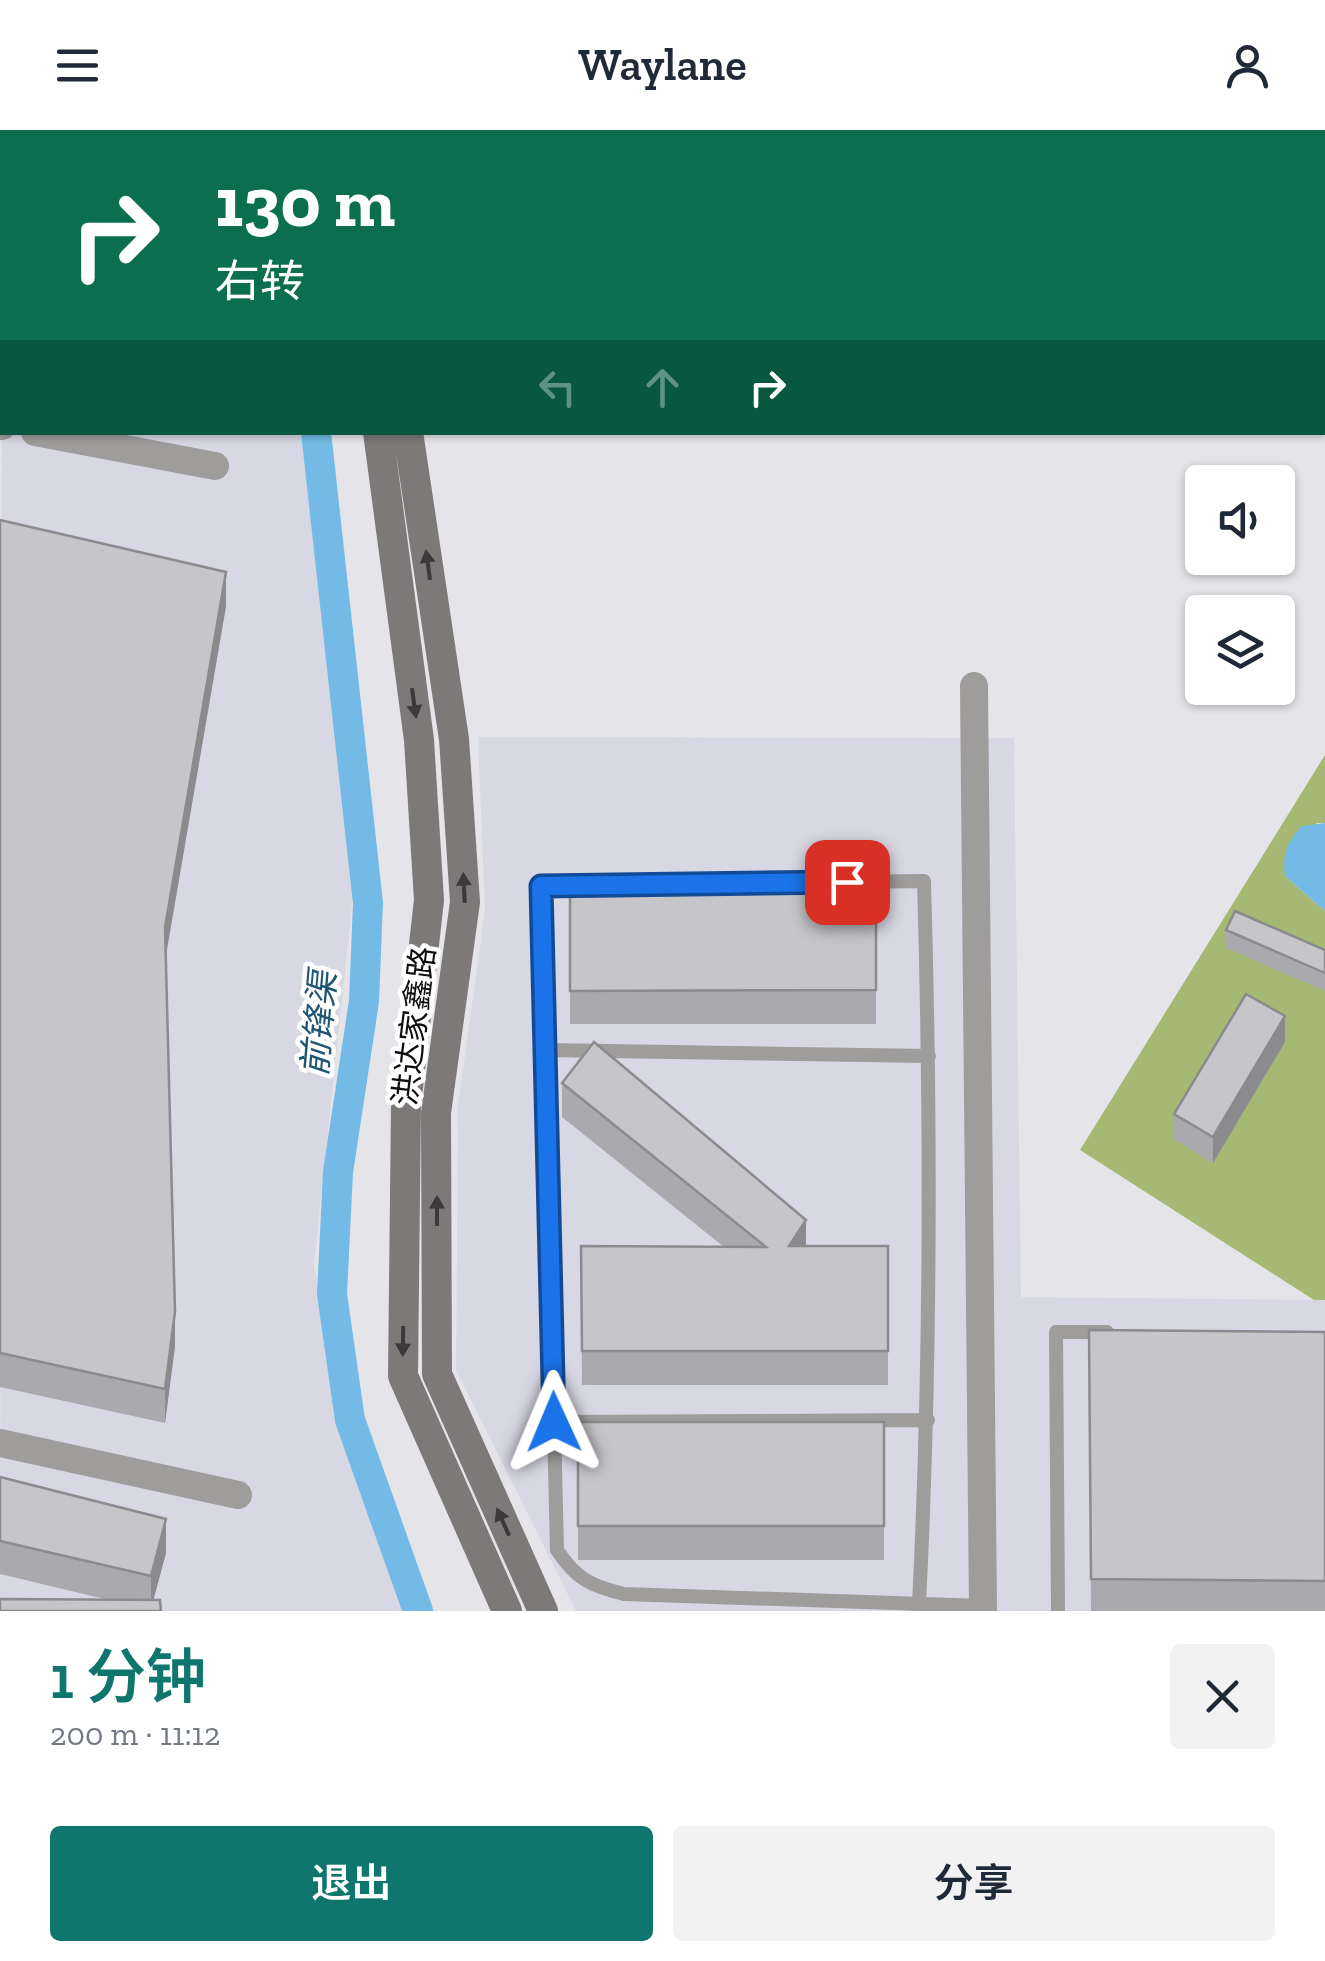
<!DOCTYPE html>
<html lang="zh">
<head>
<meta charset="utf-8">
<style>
	body { margin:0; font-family:"Zilla Slab","Noto Sans SC",serif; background:#f2f2f3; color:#1f2937; height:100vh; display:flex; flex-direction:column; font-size:38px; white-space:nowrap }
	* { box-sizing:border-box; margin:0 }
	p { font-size:32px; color:#747a83 }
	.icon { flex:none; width:55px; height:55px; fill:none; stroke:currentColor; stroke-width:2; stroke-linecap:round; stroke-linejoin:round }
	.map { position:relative; height:1481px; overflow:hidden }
	.panel { display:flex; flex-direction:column; background:#fff; flex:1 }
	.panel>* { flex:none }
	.banner { position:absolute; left:0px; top:0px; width:1325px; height:305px; box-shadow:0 2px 8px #0004; background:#0b6e4f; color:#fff; overflow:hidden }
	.tools { position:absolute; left:1185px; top:335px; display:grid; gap:20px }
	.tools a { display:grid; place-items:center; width:110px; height:110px; border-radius:10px; background:#fff; box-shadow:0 2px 8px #0004; font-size:50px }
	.pin { position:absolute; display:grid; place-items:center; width:85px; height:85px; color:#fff; margin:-42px; border-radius:20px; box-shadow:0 5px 15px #0006 }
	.me { position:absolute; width:110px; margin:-55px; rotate:359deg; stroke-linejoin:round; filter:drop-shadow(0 0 8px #0008) }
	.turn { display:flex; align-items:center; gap:35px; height:210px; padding:0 50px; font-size:45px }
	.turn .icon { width:130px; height:130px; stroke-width:2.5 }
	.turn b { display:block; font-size:70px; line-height:85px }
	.lanes { display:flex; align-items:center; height:95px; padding:0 50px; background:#0003; justify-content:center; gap:50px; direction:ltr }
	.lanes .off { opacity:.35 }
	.round { display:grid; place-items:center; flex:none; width:105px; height:105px; border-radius:10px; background:#f2f2f3 }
	.head { display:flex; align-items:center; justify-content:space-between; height:170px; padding:0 50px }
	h1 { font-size:60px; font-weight:600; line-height:75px; color:#0f766e }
	.action { display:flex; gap:20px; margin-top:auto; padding:20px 50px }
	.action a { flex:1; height:115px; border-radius:10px; background:#0f766e; color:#fff; font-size:40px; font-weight:600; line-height:115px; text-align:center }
	.action a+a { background:#f2f2f3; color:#1f2937 }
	header { display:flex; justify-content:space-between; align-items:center; height:130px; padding:0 50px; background:#fff; font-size:45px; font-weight:600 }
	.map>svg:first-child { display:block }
	.built { fill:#d7d8e3 }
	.forest { fill:#a5b974 }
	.water { fill:#73bbe6 }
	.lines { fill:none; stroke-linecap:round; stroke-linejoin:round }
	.canal { stroke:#73bbe6; stroke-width:30 }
	.service { stroke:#9f9c9c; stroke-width:14 }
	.minor { stroke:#9f9c9c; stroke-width:28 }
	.secondary { stroke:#7d7979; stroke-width:30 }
	.wall { fill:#aaaaae }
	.shaded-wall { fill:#8b8b8d }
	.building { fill:#c6c6ca; stroke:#8b8b8d; stroke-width:2.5 }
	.oneway { fill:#3b393b }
	.route-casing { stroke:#114b97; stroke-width:25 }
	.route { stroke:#1a73e8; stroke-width:18 }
	.labels { text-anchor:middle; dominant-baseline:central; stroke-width:9; stroke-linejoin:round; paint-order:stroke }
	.street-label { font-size:32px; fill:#0f0f11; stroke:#fff }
	.water-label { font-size:35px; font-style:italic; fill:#1f5674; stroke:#fff }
</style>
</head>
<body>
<header><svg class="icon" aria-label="menu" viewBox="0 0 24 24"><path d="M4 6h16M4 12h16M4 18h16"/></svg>Waylane<svg class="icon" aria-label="person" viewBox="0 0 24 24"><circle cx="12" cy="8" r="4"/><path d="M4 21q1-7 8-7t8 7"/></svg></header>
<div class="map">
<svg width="1325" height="1481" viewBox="0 0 1325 1481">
	<rect width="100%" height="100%" fill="#e5e5e9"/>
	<!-- built -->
	<path class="built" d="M 2,81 L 2,302 L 301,303 L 353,766 L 314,1134 L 341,1298 L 405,1481 L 0,1481 Z
		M 478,607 L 1014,608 L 1021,1167 L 1325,1170 L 1325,1481 L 576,1481 L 456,1240 L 458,976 L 485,780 Z"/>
	<!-- forest -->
	<path class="forest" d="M 1325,625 L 1325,693 L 1317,693 L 1285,746 L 1325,781 L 1325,1170 L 1314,1170 L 1080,1020 Z"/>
	<!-- water -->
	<path class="water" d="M 1325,693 L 1325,781 L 1285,746 C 1282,723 1287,713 1302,696 Z"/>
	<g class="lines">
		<!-- canal -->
		<path class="canal" d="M 316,302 L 368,773 L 364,871 L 338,1042 L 332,1164 L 350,1290 L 418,1481"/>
		<!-- service -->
		<path class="service" d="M 545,920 L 929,926
			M 554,1292 L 928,1290
			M 918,1481 L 919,1474 C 931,1233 931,992 924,751 L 541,756 L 557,1420 C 576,1449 591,1456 624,1464 L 983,1476
			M 1058,1481 L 1056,1202 L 1107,1202"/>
		<!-- minor -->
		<path class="minor" d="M 0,296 L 2,296
			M 35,302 L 215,336
			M 974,556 L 983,1481
			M 0,1313 L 238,1365"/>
		<!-- secondary -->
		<path class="secondary" d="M 305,0 L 307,2
			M 340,0 L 342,2
			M 378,302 L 419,610 L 429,770 L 406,975 L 403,1246 L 507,1481
			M 408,302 L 454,609 L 465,772 L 436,983 L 437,1244 L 543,1481"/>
	</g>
	<!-- wall -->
	<path class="wall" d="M 2,175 L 2,271 L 0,271 L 0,185 Z
		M 0,390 L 226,476 L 166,826 L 175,1216 L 165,1293 L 0,1257 Z
		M 570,756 L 876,756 L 876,894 L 570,894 Z
		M 1226,800 L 1325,820 L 1325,861 L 1226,818 Z
		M 1285,912 L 1213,1033 L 1174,1009 L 1174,984 Z
		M 562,953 L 806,1116 L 888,1116 L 888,1255 L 582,1255 L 581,1116 L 724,1117 L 562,987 Z
		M 1089,1200 L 1325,1202 L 1325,1481 L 1091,1481 Z
		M 578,1292 L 884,1292 L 884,1430 L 578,1430 Z
		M 0,1347 L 166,1423 L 153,1470 L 109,1470 L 0,1444 Z"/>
	<!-- shaded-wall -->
	<path class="shaded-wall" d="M 226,442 L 226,476 L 165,830 L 165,797 Z
		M 1285,886 L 1285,912 L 1213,1033 L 1213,1007 Z
		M 806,1090 L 806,1124 L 789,1116 Z
		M 175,1182 L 175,1216 L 165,1293 L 165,1259 Z
		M 166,1389 L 166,1423 L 151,1479 L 151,1446 Z"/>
	<!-- building -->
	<path class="building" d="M 2,175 L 2,237 L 0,237 L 0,185 Z
		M 0,390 L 226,442 L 165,797 L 175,1182 L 165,1259 L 0,1223 Z
		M 570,756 L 876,756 L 876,860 L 570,861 Z
		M 1235,781 L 1325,820 L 1325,843 L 1226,800 Z
		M 1246,864 L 1285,886 L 1213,1007 L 1174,984 Z
		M 594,912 L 806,1090 L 789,1116 L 888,1116 L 888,1221 L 582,1221 L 581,1116 L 766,1117 L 562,953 Z
		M 1089,1200 L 1325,1202 L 1325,1451 L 1091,1449 Z
		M 578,1292 L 884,1292 L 884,1396 L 578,1396 Z
		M 0,1347 L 166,1389 L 151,1446 L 0,1411 Z
		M 0,1469 L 160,1470 L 161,1481 L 0,1481 Z"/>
	<!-- one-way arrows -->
	<defs><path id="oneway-solid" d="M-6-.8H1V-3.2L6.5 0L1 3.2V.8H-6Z" transform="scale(2.5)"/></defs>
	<g class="oneway">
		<use href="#oneway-solid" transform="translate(428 435) rotate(-98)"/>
		<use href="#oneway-solid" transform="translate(414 573) rotate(82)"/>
		<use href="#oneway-solid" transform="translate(464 758) rotate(-93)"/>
		<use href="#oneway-solid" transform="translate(437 1081) rotate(-90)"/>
		<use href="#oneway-solid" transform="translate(403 1211) rotate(91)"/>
		<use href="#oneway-solid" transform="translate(503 1392) rotate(-114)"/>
	</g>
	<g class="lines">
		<defs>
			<path id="route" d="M 554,1292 L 541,756 L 847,752"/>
		</defs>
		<!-- route casing -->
		<use href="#route" class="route-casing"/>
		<!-- route -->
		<use href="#route" class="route"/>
	</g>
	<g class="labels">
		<!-- street labels -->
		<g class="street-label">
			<text transform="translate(414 896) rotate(-83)">洪达家鑫路</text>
		</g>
		<!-- water labels -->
		<g class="water-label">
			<text transform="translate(319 894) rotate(-85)">前锋渠</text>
		</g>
	</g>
</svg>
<div class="tools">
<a><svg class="icon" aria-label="sound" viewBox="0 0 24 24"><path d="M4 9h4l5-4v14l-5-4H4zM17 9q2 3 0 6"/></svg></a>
<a><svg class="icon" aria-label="layers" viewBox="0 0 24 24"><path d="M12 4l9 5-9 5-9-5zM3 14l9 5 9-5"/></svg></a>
</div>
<div class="pin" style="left:847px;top:752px;background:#d93025"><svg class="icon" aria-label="arrive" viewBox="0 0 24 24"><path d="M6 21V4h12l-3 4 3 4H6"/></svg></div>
<svg class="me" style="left:554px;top:1292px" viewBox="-20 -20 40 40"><path d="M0-17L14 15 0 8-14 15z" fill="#1a73e8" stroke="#fff" stroke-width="4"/></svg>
<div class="banner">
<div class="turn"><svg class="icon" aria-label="right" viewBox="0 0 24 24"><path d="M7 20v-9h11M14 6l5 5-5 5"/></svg><div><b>130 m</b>右转</div></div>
<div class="lanes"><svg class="icon off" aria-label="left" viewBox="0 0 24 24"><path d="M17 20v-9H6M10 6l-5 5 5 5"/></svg><svg class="icon off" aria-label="ahead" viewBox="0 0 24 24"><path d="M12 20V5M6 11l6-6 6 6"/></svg><svg class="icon" aria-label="right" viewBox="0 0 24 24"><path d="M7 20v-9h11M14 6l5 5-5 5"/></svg></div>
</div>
</div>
<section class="panel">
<div class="head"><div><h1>1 分钟</h1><p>200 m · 11:12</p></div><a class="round"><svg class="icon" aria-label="close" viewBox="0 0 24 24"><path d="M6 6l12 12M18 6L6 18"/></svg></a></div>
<div class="action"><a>退出</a><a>分享</a></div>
</section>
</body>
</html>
